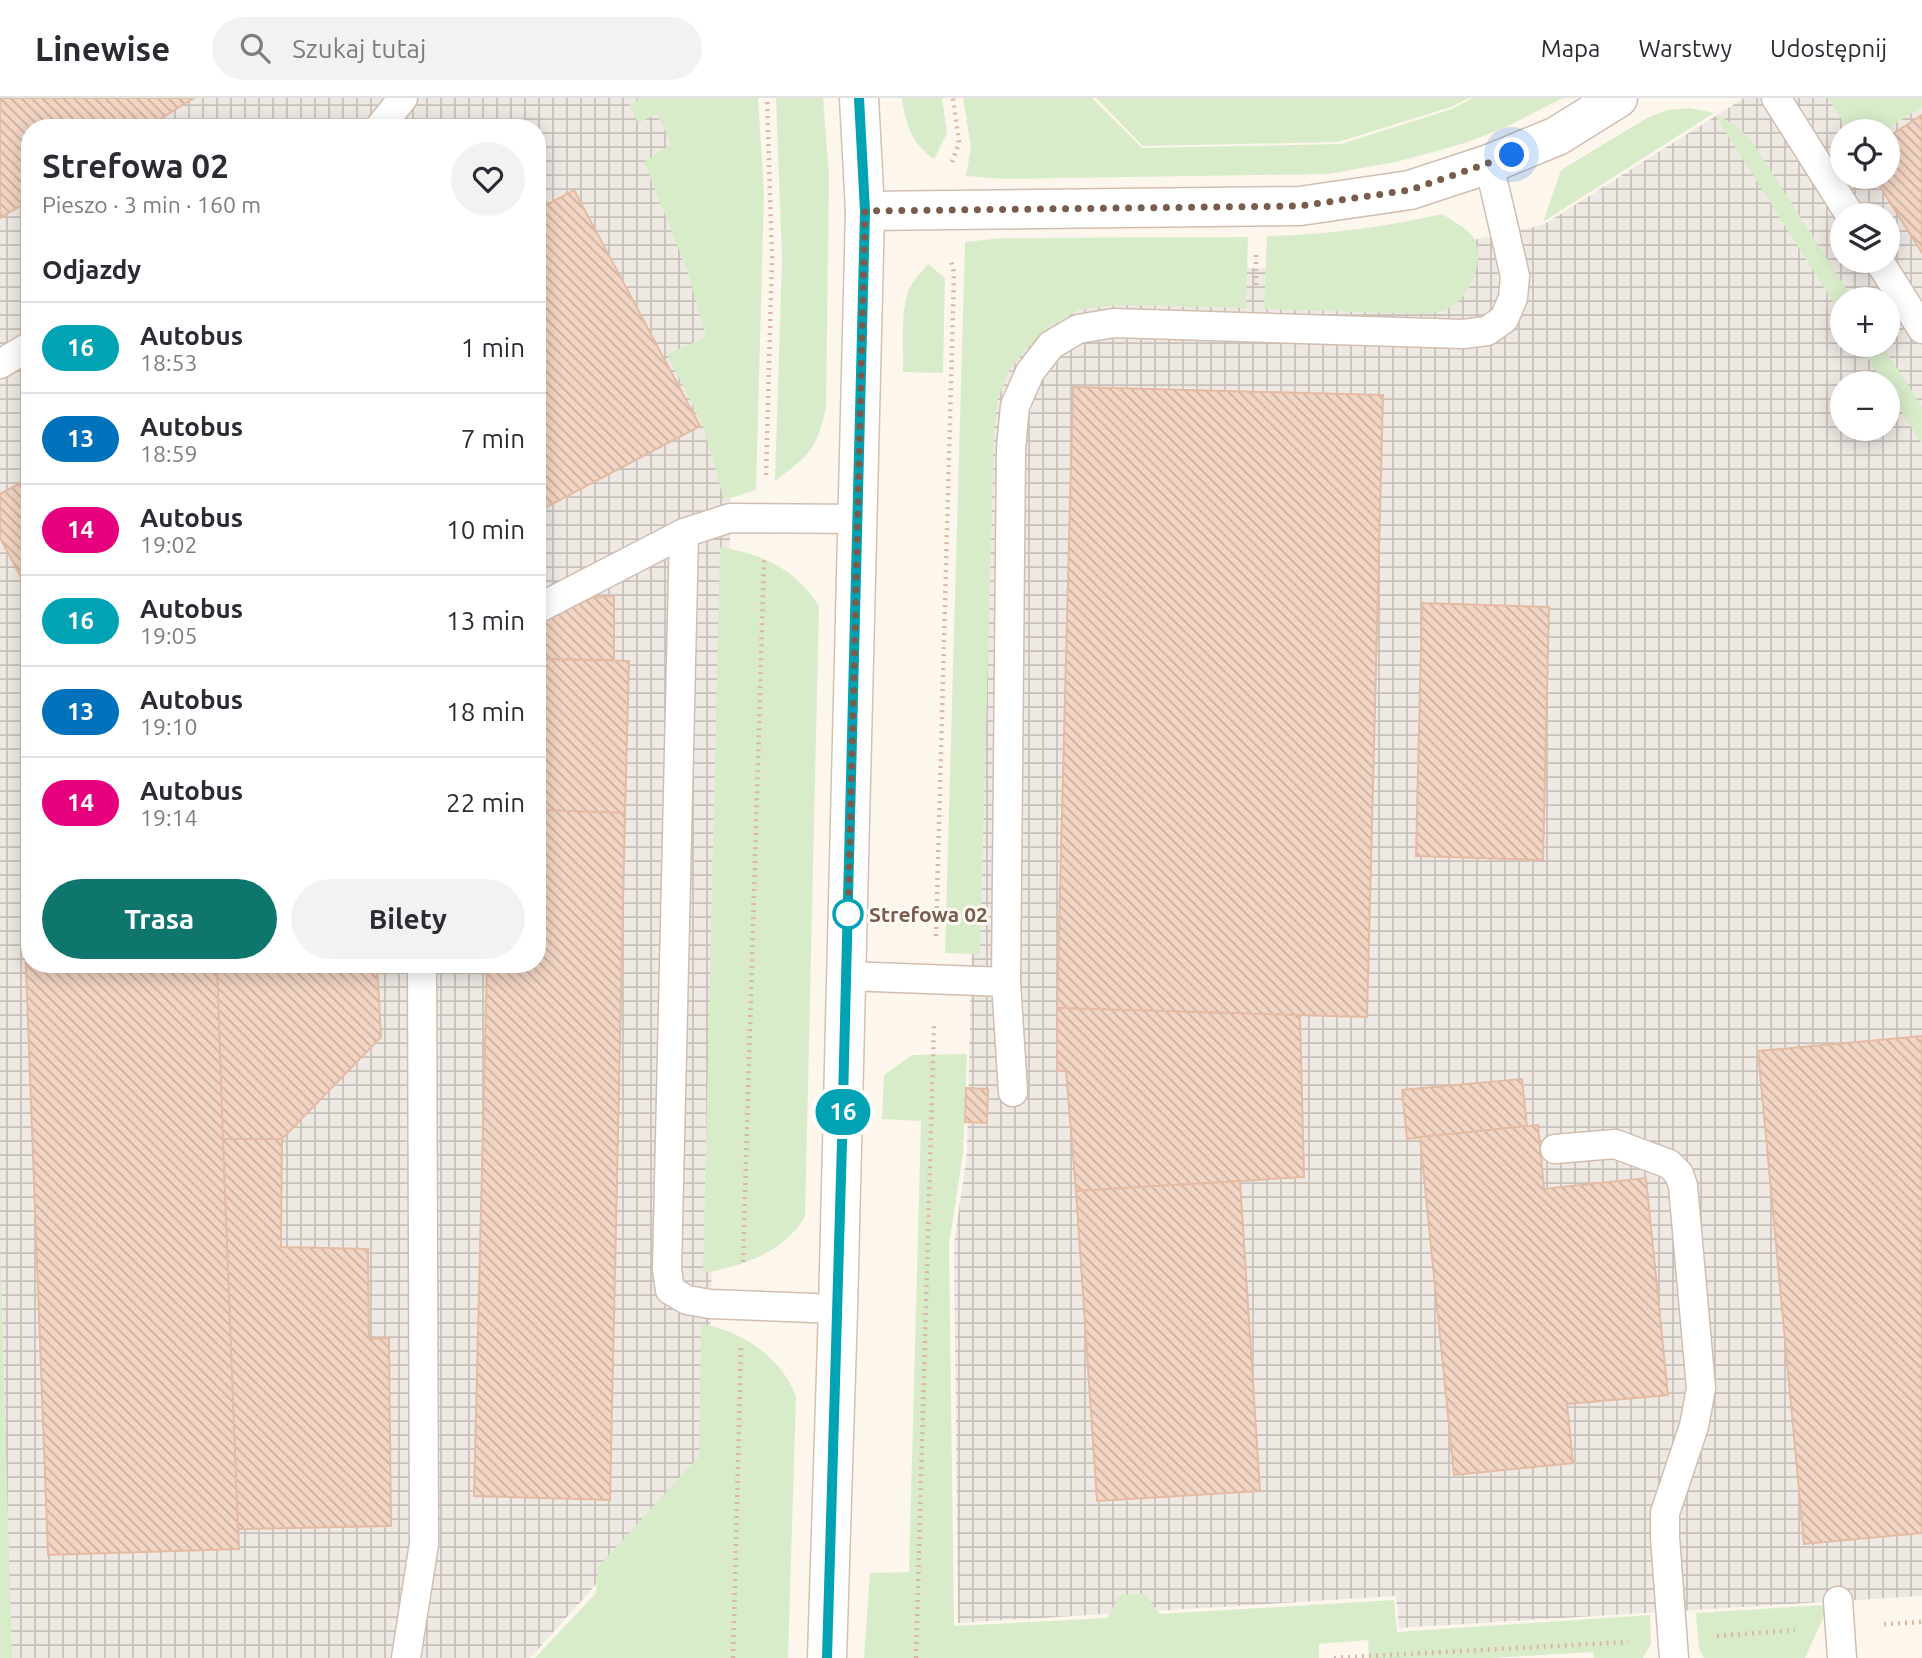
<!DOCTYPE html>
<html lang="pl">
<head>
<meta charset="utf-8">
<style>
  :root { --surface:#fff; --page:#f2f2f3; --text:#2b2b33; --muted:#7c7c81; --line:#e1e1e2; --accent:#0f766e }
  body { margin:0; font-family:Ubuntu,sans-serif; background:var(--page); color:var(--text); height:100vh; display:flex; flex-direction:column; font-size:26px; white-space:nowrap }
  * { box-sizing:border-box; margin:0 }
  p { font-size:23px; color:var(--muted) }
  .icon { flex:none; width:38px; height:38px; fill:none; stroke:currentColor; stroke-width:2; stroke-linecap:round; stroke-linejoin:round }
  .map { position:relative; flex:1; overflow:hidden }
  .details { position:absolute; left:21px; top:21px; width:525px; height:854px; display:flex; flex-direction:column; background:var(--surface); border-radius:28px; box-shadow:0 4px 18px #0003 }
  .details>* { flex:none }
  .badge { padding:0 14px; border-radius:23px; font-size:24px; line-height:46px }
  .fabs { position:absolute; left:1830px; top:21px; display:grid; gap:14px }
  .fabs a { display:grid; place-items:center; width:70px; height:70px; border-radius:50%; background:var(--surface); box-shadow:0 4px 18px #0003; font-size:35px }
  .you { position:absolute; width:35px; height:35px; margin:-18px; border:5px solid #fff; border-radius:50%; background:#1a73e8; box-shadow:0 0 0 10px #1a73e833 }
  .map>.badge { position:absolute; translate:-50% -50%; box-shadow:0 0 0 4px #fff }
  h2 { padding:0 21px; font-size:26px; line-height:63px }
  .round { display:grid; place-items:center; flex:none; width:74px; height:74px; border-radius:37px; background:var(--page) }
  .head { display:flex; align-items:center; justify-content:space-between; height:119px; padding:0 21px }
  h1 { font-size:33px; font-weight:700; line-height:52px }
  .action { display:flex; gap:14px; margin-top:auto; padding:14px 21px }
  .action a { flex:1; height:80px; border-radius:42px; background:var(--accent); color:#fff; font-size:28px; font-weight:700; line-height:80px; text-align:center }
  .action a+a { background:var(--page); color:var(--text) }
  ul { padding:0; list-style:none }
  li { display:flex; align-items:center; gap:21px; height:91px; padding:0 21px; border-top:2px solid var(--line) }
  li div { flex:1 }
  li b { display:block; font-size:26px }
  li em { font-style:normal }
  li .badge { min-width:77px; font-weight:700; text-align:center }
  header { display:flex; align-items:center; gap:42px; box-sizing:border-box; height:98px; padding:0 35px; background:var(--surface); border-bottom:2px solid var(--line) }
  header strong { font-size:33px }
  nav { display:flex; gap:38px; margin-inline-start:auto; font-size:24px }
  .search { width:490px; height:63px; background:var(--page); display:flex; align-items:center; gap:18px; box-sizing:border-box; padding:0 24px; border-radius:38px; color:var(--muted); font-size:26px }
  .map>svg:first-child { display:block }
</style>
</head>
<body>
<header>
<strong>Linewise</strong>
<div class="search"><svg class="icon" aria-label="search" viewBox="0 0 24 24"><circle cx="10" cy="10" r="6"/><path d="M15 15l6 6"/></svg>Szukaj tutaj</div>
<nav><a>Mapa</a><a>Warstwy</a><a>Udostępnij</a></nav>
</header>
<div class="map">
<svg width="1922" height="1560" viewBox="0 0 1922 1560">
  <defs>
    <pattern id="industrial-grid" width="8" height="8" patternUnits="userSpaceOnUse" patternTransform="scale(1.75)"><rect width="8" height="8" fill="#efe9e4"/><path d="M0 4h8M4 0v8" fill="none" stroke="#c7c0bb"/></pattern>
    <pattern id="building-back-hatch" width="6" height="6" patternUnits="userSpaceOnUse" patternTransform="scale(1.75)"><rect width="6" height="6" fill="#f3d5c3"/><path d="M-1 5l2 2M0 0l6 6M5-1l2 2" fill="none" stroke="#cab0a1"/></pattern>
  </defs>
  <rect width="100%" height="100%" fill="#fdf6ec"/>
  <!-- industrial -->
  <g fill="url(#industrial-grid)" fill-rule="evenodd">
    <path d="M0,0H741L707,1363L530,1560H0ZM30,30H537V866H30Z"/>
    <path d="M1744,0H1922V1498L1399,1530L1396,1498L958,1525L954,1147L967,1055L985,287L1079,172L1348,169L1543,127ZM1843,33H1888V79H1843ZM1843,117H1888V163H1843ZM1843,201H1888V247H1843ZM1843,285H1888V331H1843Z"/>
  </g>
  <!-- grass -->
  <g fill="#d8ecc9">
    <polygon points="642,0 758,0 764,95 756,392 724,402 703,328 667,256 706,239 687,172 644,64 671,46 657,16 638,25 629,7"/>
    <path d="M776,0H823L829,77L826,309C817,352 809,357 775,383L782,162Z"/>
    <path d="M902,0H942L947,35L934,61C912,46 905,26 902,0Z"/>
    <polygon points="963,0 1092,0 1142,50 1341,46 1452,11 1473,0 1563,0 1506,29 1462,46 1396,64 1328,76 1005,81 966,78 971,49"/>
    <polygon points="1096,0 1469,0 1451,9 1338,44 1143,48"/>
    <polygon points="1828,0 1922,0 1922,9 1883,33 1849,33"/>
    <polygon points="1689,10 1714,15 1543,124 1561,72 1647,20 1668,12"/>
    <polygon points="1719,18 1737,28 1751,42 1853,201 1843,201 1843,220 1716,19"/>
    <path d="M1443,116C1452,123 1467,130 1473,139C1486,158 1472,191 1457,205C1449,212 1439,214 1427,216L1264,211L1267,138C1328,137 1383,129 1443,116Z"/>
    <polygon points="1248,139 1246,210 1118,207 1079,212 1051,228 1028,249 1009,273 998,301 994,330 980,856 945,855 965,144 1003,140"/>
    <path d="M928,166L945,180L943,275L903,274C904,249 900,218 908,194C912,183 921,175 928,166Z"/>
    <polygon points="1859,247 1882,247 1922,309 1922,346 1888,293 1888,285 1884,285"/>
    <path d="M720,449C764,457 793,469 819,508L805,1118C785,1155 741,1168 703,1175Z"/>
    <polygon points="967,956 963,1055 949,1147 954,1528 1107,1520 1120,1497 1144,1495 1160,1516 1394,1502 1397,1534 1650,1517 1651,1546 1643,1560 1594,1560 1593,1554 1491,1560 1369,1560 1368,1542 1319,1546 1319,1560 864,1560 870,1475 909,1474 921,1023 882,1021 884,977 912,957"/>
    <polygon points="0,1142 12,1560 0,1560"/>
    <path d="M701,1226C741,1232 783,1260 796,1299L788,1560H535L596,1495L598,1469L699,1358Z"/>
    <polygon points="1823,1507 1824,1518 1805,1560 1704,1560 1699,1551 1696,1515"/>
  </g>
  <!-- building -->
  <g fill="url(#building-back-hatch)" stroke="#e6bba3" stroke-width="2">
    <polygon points="0,0 194,0 146,30 30,30 30,102 0,120"/>
    <polygon points="1922,17 1922,155 1874,79 1888,79 1888,39"/>
    <polygon points="574,92 700,328 537,414 537,112"/>
    <polygon points="1073,289 1383,297 1367,919 1057,910"/>
    <polygon points="30,380 30,496 0,440 0,396"/>
    <polygon points="614,498 614,562 537,561 537,525 593,499"/>
    <polygon points="1422,505 1549,509 1543,762 1416,758"/>
    <polygon points="537,561 629,563 625,715 537,712"/>
    <polygon points="537,712 625,715 610,1402 474,1398 487,866 537,866"/>
    <polygon points="22,765 30,765 30,866 217,866 239,1451 48,1457"/>
    <polygon points="217,866 377,866 381,939 282,1041 223,1041"/>
    <polygon points="1057,910 1300,917 1304,1079 1076,1093 1066,973 1057,973"/>
    <polygon points="1922,938 1922,1435 1804,1446 1758,953"/>
    <polygon points="1522,981 1527,1028 1407,1041 1402,992"/>
    <polygon points="966,990 988,991 987,1025 965,1024"/>
    <polygon points="1538,1027 1544,1091 1646,1080 1668,1297 1567,1306 1573,1365 1454,1377 1420,1039"/>
    <polygon points="223,1041 282,1041 281,1149 368,1151 369,1241 389,1240 391,1428 238,1431"/>
    <polygon points="1240,1083 1260,1393 1097,1403 1076,1093"/>
  </g>
  <g fill="none" stroke-linecap="round" stroke-linejoin="round">
    <!-- lane casing -->
    <g stroke="#d1beb0" stroke-width="31">
      <g id="lane">
        <polyline points="1776,0 1850,117"/>
        <polyline points="379,30 403,0"/>
        <polyline points="1879,163 1922,231"/>
        <polyline points="0,266 30,248"/>
        <polyline points="684,435 667,1171 670,1192 687,1202 710,1206 838,1211"/>
        <polyline points="537,511 684,435 730,420 858,421"/>
        <polyline points="847,878 1006,884 1011,350 1015,308 1030,274 1051,247 1078,231 1114,225 1463,236 1487,233 1504,221 1513,200 1515,178 1489,66"/>
        <polyline points="1006,884 1013,994"/>
        <polyline points="1555,1051 1615,1046 1669,1066 1679,1076 1683,1088 1701,1290 1694,1328 1665,1415 1665,1439 1674,1560"/>
        <polyline points="1838,1503 1842,1560"/>
        <polyline points="406,1560 424,1446 422,866"/>
      </g>
    </g>
    <!-- street casing -->
    <g stroke="#d1beb0" stroke-width="41">
      <polyline id="street" points="865,113 1300,108 1410,92 1489,66 1557,38 1618,0"/>
    </g>
    <!-- secondary casing -->
    <g stroke="#d6c0b0" stroke-width="41">
      <polyline id="secondary" points="827,1560 838,1211 865,113 859,0"/>
    </g>
    <!-- path -->
    <g stroke="#d9b8a5" stroke-width="4.5" stroke-dasharray="2 5" stroke-linecap="butt">
      <polyline points="952,64 959,45 953,0"/>
      <polyline points="1256,187 1256,157"/>
      <polyline points="766,377 772,160 767,0"/>
      <polyline points="936,838 954,175 951,162"/>
      <polyline points="743,1164 764,462"/>
      <polyline points="1884,1526 1922,1524"/>
      <polyline points="1717,1538 1795,1532"/>
      <polyline points="733,1560 741,1249"/>
      <polyline points="916,1560 934,924"/>
      <polyline points="1334,1560 1628,1544"/>
    </g>
    <!-- lane -->
    <use href="#lane" stroke="#fff" stroke-width="28"/>
    <!-- street -->
    <use href="#street" stroke="#fff" stroke-width="38"/>
    <!-- secondary -->
    <use href="#secondary" stroke="#fff" stroke-width="38"/>
  </g>
  <g fill="none" stroke-linecap="round" stroke-linejoin="round">
    <!-- line casing -->
    <g stroke="#fff" stroke-width="16">
      <polyline id="line" points="827,1560 842,1044 865,113 859,0"/>
    </g>
    <!-- line -->
    <use href="#line" stroke="#00a3b4" stroke-width="10"/>
    <!-- walk -->
    <polyline stroke="#7a5c4d" stroke-width="7" stroke-dasharray="0 12.6" points="848,816 848,824 865,113 1300,108 1410,92 1512,57"/>
  </g>
  <!-- markers -->
  <circle fill="#fff" stroke="#00a3b4" stroke-width="3.5" cx="848" cy="816" r="14"/>
  <g text-anchor="middle" dominant-baseline="central" stroke-width="6" stroke-linejoin="round" paint-order="stroke">
    <!-- stop labels -->
    <g font-size="21" font-weight="bold" fill="#7a5c4d" stroke="#fffaf3" text-anchor="start">
      <text x="869" y="816">Strefowa 02</text>
    </g>
  </g>
</svg>
<div class="fabs">
<a><svg class="icon" aria-label="locate" viewBox="0 0 24 24"><circle cx="12" cy="12" r="6"/><path d="M12 2v4M12 18v4M2 12h4M18 12h4"/></svg></a>
<a><svg class="icon" aria-label="layers" viewBox="0 0 24 24"><path d="M12 4l9 5-9 5-9-5zM3 14l9 5 9-5"/></svg></a>
<a>+</a>
<a>−</a>
</div>
<div class="you" style="left:1512px;top:57px"></div>
<b class="badge" style="left:843px;top:1014px;background:#00a3b4;color:#fff">16</b>
<section class="details">
<div class="head"><div><h1>Strefowa 02</h1><p>Pieszo · 3 min · 160 m</p></div><a class="round"><svg class="icon" aria-label="heart" viewBox="0 0 24 24"><path d="M12 20l-8-8c-3-5 5-10 8-4 3-6 11-1 8 4z"/></svg></a></div>
<h2>Odjazdy</h2>
<ul>
<li><span class="badge" style="background:#00a3b4;color:#fff">16</span><div><b>Autobus</b><p>18:53</p></div><em>1 min</em></li>
<li><span class="badge" style="background:#0072bc;color:#fff">13</span><div><b>Autobus</b><p>18:59</p></div><em>7 min</em></li>
<li><span class="badge" style="background:#e6007e;color:#fff">14</span><div><b>Autobus</b><p>19:02</p></div><em>10 min</em></li>
<li><span class="badge" style="background:#00a3b4;color:#fff">16</span><div><b>Autobus</b><p>19:05</p></div><em>13 min</em></li>
<li><span class="badge" style="background:#0072bc;color:#fff">13</span><div><b>Autobus</b><p>19:10</p></div><em>18 min</em></li>
<li><span class="badge" style="background:#e6007e;color:#fff">14</span><div><b>Autobus</b><p>19:14</p></div><em>22 min</em></li>
</ul>
<div class="action"><a>Trasa</a><a>Bilety</a></div>
</section>
</div>
</body>
</html>
